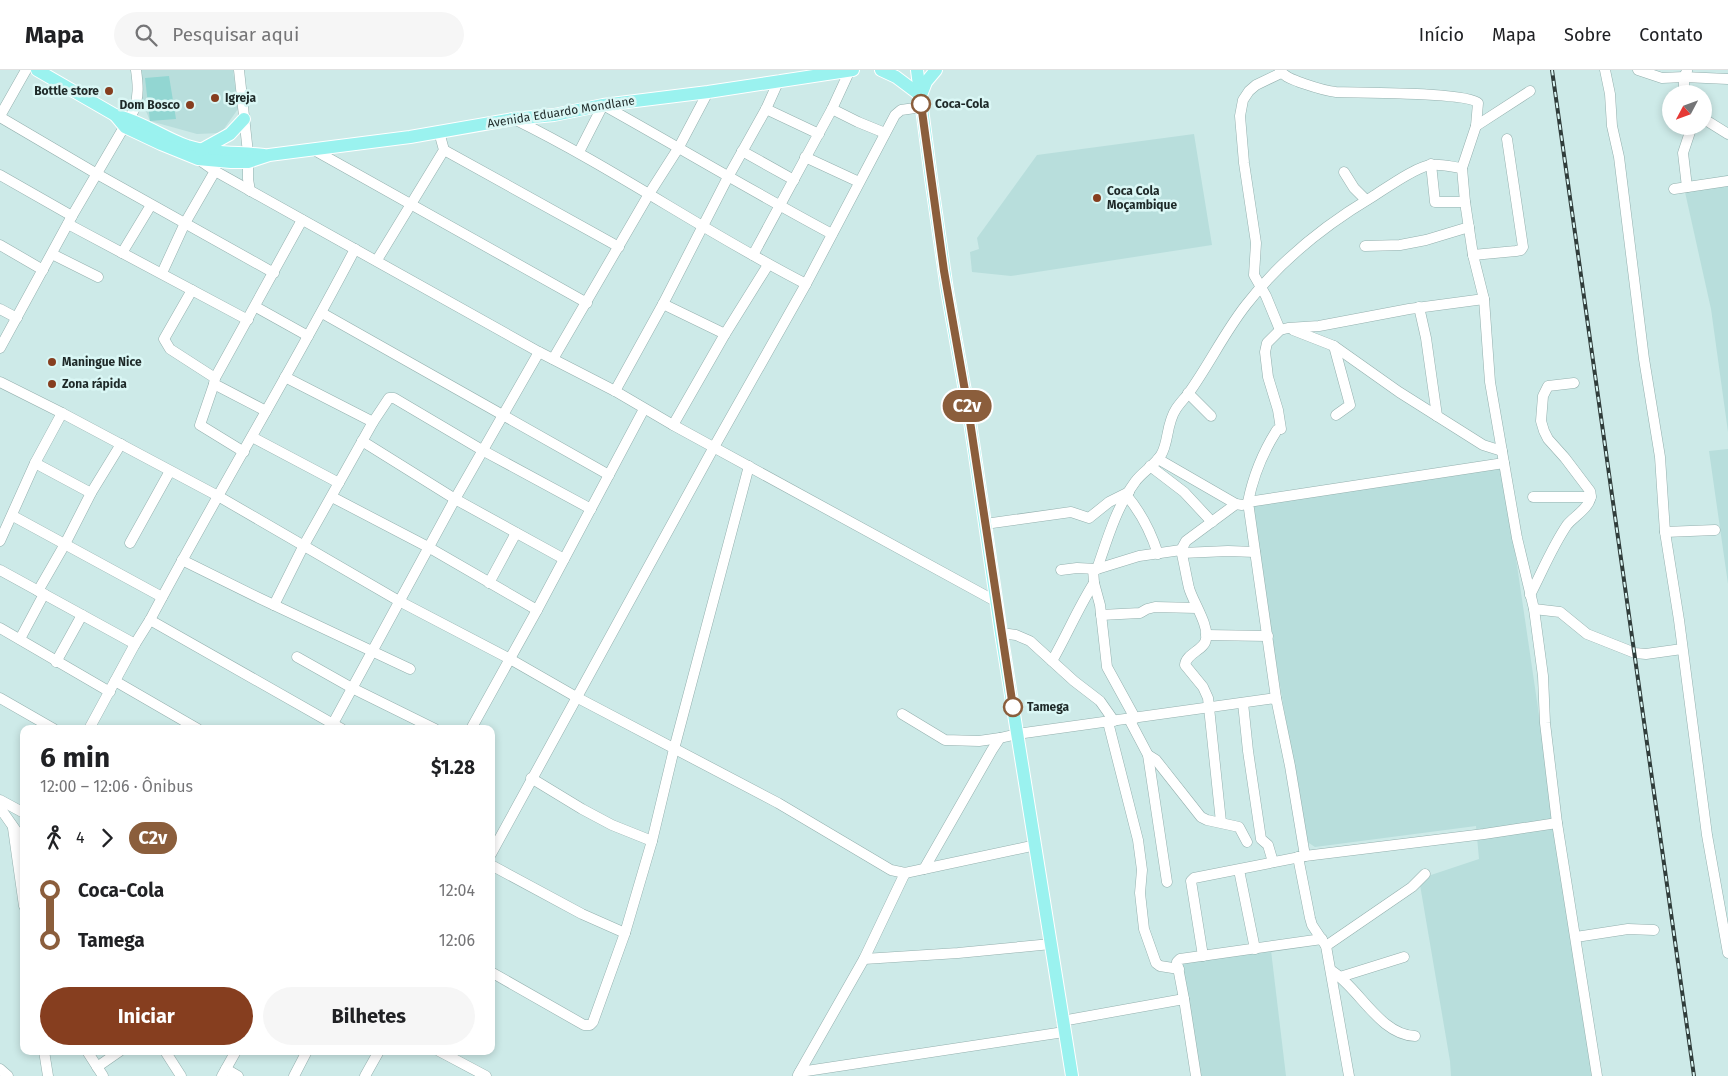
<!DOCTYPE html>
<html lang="pt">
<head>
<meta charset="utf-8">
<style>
  :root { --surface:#fff; --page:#f6f6f6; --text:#202124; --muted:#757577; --line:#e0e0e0; --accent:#863e1f }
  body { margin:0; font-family:"Fira Sans",sans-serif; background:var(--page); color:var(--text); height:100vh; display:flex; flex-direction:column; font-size:19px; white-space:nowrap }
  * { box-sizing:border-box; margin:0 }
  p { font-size:16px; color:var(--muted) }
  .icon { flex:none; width:28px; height:28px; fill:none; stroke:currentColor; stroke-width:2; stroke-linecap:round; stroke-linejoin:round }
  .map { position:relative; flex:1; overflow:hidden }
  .panel { position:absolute; left:20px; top:655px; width:475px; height:330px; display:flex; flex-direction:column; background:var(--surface); border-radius:10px; box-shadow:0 2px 8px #0003 }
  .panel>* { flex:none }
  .badge { padding:0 10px; border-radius:16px; font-size:18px; line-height:32px }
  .needle { width:32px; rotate:229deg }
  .buttons { position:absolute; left:1662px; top:15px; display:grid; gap:10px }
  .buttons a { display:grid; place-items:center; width:50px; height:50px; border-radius:50%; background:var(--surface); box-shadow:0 2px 8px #0003; font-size:25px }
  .map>.badge { position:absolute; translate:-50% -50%; box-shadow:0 0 0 2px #fff }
  .legs { display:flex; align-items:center; gap:8px; height:55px; padding:0 20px; font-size:16px }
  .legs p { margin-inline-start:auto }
  .overview { display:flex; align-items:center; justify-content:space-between; height:85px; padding:0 20px }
  h1 { font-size:28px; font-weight:700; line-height:38px }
  .button { display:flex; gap:10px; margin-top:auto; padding:10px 20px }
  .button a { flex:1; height:58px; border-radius:30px; background:var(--accent); color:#fff; font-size:20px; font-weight:700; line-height:58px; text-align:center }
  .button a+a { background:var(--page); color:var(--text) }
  ul { padding:0 20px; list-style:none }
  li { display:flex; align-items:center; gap:18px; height:50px; font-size:19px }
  li i { display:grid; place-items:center; width:8px; height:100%; margin:0 6px; background:currentColor }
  li i::after { content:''; width:12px; height:12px; margin:-6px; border:4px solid; border-radius:50%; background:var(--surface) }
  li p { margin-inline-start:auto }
  li:first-child i { background:linear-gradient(#0000 50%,currentColor 0) }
  li:last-child i { background:linear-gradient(currentColor 50%,#0000 0) }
  header { display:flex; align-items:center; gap:30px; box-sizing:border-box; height:70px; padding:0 25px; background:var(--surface); border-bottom:1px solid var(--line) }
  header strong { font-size:24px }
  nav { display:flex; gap:28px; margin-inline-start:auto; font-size:18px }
  .search { width:350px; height:45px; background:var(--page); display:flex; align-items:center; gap:12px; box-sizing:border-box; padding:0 18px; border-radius:28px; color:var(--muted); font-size:19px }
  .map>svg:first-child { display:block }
</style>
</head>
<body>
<header>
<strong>Mapa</strong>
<div class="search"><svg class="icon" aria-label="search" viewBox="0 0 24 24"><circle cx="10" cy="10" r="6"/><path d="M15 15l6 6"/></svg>Pesquisar aqui</div>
<nav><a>Início</a><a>Mapa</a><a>Sobre</a><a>Contato</a></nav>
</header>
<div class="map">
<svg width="1728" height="1006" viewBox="0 0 1728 1006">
  <rect width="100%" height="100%" fill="#cdeae8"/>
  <!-- built -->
  <g fill="#b8dedc">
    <polygon points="139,0 233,0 238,39 221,63 197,64 150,51 142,31"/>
    <polygon points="1194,64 1212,175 1011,206 972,202 970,182 979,179 977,168 1037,85"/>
    <polygon points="1728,105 1728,362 1711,239 1683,113"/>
    <polygon points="1728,379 1728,514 1709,381"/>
    <polygon points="1502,393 1592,1006 1451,1006 1450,991 1419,809 1479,789 1476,756 1315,777 1306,771 1249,430"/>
    <polygon points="1270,872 1286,1006 1199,1006 1179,888"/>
  </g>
  <!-- green -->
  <polygon fill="#92d6d2" points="169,6 176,49 150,51 145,8"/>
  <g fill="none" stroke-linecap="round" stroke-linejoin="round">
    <!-- minor casing -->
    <g stroke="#94b0ae" stroke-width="11">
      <g id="minor">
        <polyline points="239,0 248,83 248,109 250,121"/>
        <path d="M1280,0C1284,7 1292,9 1299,12C1311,16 1324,21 1336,22C1358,23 1468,22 1478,33L1476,56L1462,98L1465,132L1473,185L1484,229L1490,312L1517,468L1534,539L1543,606L1545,653L1557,753L1597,1006"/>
        <polyline points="1605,0 1610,24 1612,56 1619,87 1644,289 1660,387 1665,462 1679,550 1707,765 1728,883"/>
        <polyline points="1638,0 1662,8 1684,7 1728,9"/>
        <polyline points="1684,24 1684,7 1687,1"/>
        <polyline points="766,39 819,64"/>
        <polyline points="832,39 858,52 885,63"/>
        <polyline points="0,46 26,0"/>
        <polyline points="0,47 97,104 274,203"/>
        <path d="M514,49C614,98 706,163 806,214"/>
        <polyline points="1704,49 1728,64"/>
        <polyline points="1476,56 1530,21"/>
        <polyline points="314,80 587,233"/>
        <polyline points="444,80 619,177"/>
        <polyline points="742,81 794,110"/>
        <path d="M579,82L603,35C680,78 755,123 832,164"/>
        <polyline points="805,87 859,112"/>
        <polyline points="198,89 215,101 539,282 615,321 673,355 997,532"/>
        <polyline points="1431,94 1435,132 1465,132"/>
        <polyline points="1344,102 1354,118 1366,130"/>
        <polyline points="0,105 72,146"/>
        <polyline points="1687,117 1683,83 1692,56"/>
        <polyline points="1674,119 1728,111"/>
        <polyline points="68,154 248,250"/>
        <polyline points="0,175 43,200"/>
        <polyline points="1365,176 1400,175 1426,170 1469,157"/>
        <polyline points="122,183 151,135"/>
        <polyline points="52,184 98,207"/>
        <polyline points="753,185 832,39 850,0"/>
        <polyline points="1473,185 1516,181 1521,180 1523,177 1507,69"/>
        <polyline points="377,190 444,80 439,62"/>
        <polyline points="162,203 185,153 215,101"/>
        <polyline points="192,220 164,269 170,279 215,308 214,314 266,341"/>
        <polyline points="663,234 725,264"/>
        <polyline points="256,237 308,266"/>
        <polyline points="1419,237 1426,268 1437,346"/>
        <polyline points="0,239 17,248"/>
        <polyline points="322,243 609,405"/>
        <polyline points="1280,260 1266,226 1254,205 1256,173 1244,93 1240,46 1243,30 1249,21 1256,15 1281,3"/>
        <polyline points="1293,260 1334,276 1399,322 1483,375 1502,381"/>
        <polyline points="1334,276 1350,335 1336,345"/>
        <path d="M0,278L72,146L134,40C139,26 138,14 136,0"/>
        <polyline points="553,289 649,124 679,77 708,22"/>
        <polyline points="285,307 373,352"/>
        <polyline points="215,308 302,150"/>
        <polyline points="0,312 62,343 218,426 399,531 510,589 578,628 778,733 891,800 905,803 1036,775"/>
        <polyline points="214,314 200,355 244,382"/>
        <polyline points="615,321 663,234 728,107 766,39 779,10"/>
        <polyline points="1188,323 1211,346"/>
        <polyline points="673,355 725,264 768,195"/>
        <polyline points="1281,359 1278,340 1268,307 1265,282 1267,273 1280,260 1288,258 1319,256 1409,239 1484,229"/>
        <polyline points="252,367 339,413"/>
        <polyline points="362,371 455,429 564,489"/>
        <polyline points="1158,389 1236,434 1242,435"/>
        <polyline points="35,393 91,423"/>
        <polyline points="1150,396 1184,422 1212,452"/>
        <path d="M1127,426C1142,444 1151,462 1158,484"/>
        <polyline points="332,427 428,477 537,540"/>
        <polyline points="1533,427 1591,427"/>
        <path d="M1248,432C1253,407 1263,382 1277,360"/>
        <polyline points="13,446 162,527"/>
        <polyline points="985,454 1071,442 1089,448 1109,432 1129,422"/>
        <polyline points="1665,462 1715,460"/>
        <polyline points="0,471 35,393 62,343"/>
        <polyline points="130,473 170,401"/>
        <polyline points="1182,483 1228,481 1255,482"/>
        <polyline points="182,490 259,528 410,599"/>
        <polyline points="1093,499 1094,513 1100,535 1107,597 1135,648"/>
        <path d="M1097,499C1107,470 1116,438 1135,412C1142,402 1154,396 1161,385C1169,372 1166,354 1176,339C1180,333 1184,329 1188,324C1209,295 1224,263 1246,235C1280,191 1325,155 1372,127C1385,119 1418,95 1432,95C1442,94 1452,97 1462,98"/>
        <polyline points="0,500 135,574"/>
        <polyline points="1061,500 1077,498 1097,499 1139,486 1181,480"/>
        <polyline points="489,513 516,463"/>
        <polyline points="38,521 65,474 91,423 121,374"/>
        <path d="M1530,525C1542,502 1552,477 1567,455C1574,446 1595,435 1590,421L1565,388L1548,369L1544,361L1541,351L1543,326L1548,316L1574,313"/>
        <polyline points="274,535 304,475 373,352 389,328 394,328 482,380 591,439"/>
        <polyline points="1534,539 1560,542 1587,564 1635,583 1646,584 1682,579"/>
        <polyline points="1101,545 1140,543 1147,539 1155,537 1197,538"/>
        <polyline points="150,550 342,659"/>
        <polyline points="0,558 110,622"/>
        <polyline points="1001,563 1016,565 1030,571 1074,611 1100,631 1114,651"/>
        <polyline points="1206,565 1268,566"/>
        <polyline points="20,569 44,524"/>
        <polyline points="297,587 352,618 435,659"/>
        <path d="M1052,591C1067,565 1078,538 1094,513"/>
        <polyline points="56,592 82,545"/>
        <polyline points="115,611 198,659"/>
        <polyline points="0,628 54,659"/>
        <polyline points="1243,633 1248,681 1261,769 1268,775 1273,792"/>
        <polyline points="902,644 945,670 979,671 1000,668"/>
        <polyline points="1129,649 1148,685 1167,812"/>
        <polyline points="1108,652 1138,770 1142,800 1140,823 1144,859 1156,893 1160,896 1179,899"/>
        <path d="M89,659L135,574L150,550C216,425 290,304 355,179"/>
        <polyline points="330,659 455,429 539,282"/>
        <polyline points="471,659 537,540 644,339"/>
        <polyline points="1148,685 1156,690 1201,747 1207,750 1239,757 1247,772"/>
        <polyline points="531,708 582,739 612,755 652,771"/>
        <polyline points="0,730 24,743"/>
        <polyline points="0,738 24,772"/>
        <path d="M1221,752L1208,628L1203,617L1185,595C1186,583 1205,580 1206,569C1209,555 1193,532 1189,518C1186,505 1184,492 1181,480L1186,471L1236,434"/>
        <polyline points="13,758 24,836"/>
        <polyline points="491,784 714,377 806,214 895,45 901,40 922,37"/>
        <polyline points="1305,786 1290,696 1276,628 1248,432 1504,393"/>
        <polyline points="1298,787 1310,848 1312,855 1326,876 1349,1006"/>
        <polyline points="491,795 582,844 625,863"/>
        <polyline points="924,799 992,680 1000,668 1017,664 1276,628"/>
        <polyline points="1239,800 1255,879"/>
        <polyline points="1576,867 1628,859 1654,860"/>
        <polyline points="1326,876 1412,817 1425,804"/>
        <polyline points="1203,886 1191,811 1194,808 1305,786 1484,764 1557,753"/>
        <polyline points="864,889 958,883 1051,874"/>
        <path d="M1332,901C1359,918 1380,965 1415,966"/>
        <polyline points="491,902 584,955 590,955 593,952 625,863 652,771 674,679 749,396"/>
        <polyline points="1340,907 1404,887"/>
        <polyline points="1184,929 1177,892 1180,889 1322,869"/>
        <polyline points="1062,951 1184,929 1196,1006"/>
        <polyline points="44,981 48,1006"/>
        <polyline points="87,981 103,1006"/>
        <polyline points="165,981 181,1006"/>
        <polyline points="439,981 486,1006"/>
        <polyline points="97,997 120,981"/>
        <polyline points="0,999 8,1006"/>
        <polyline points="226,999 238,1006"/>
        <polyline points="800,1002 1064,962"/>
        <polyline points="798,1005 864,889 905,803"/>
        <polyline points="222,1006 236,981"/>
        <polyline points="294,1006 307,981"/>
        <polyline points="365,1006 379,981"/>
      </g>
    </g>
    <!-- major casing -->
    <g stroke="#fff" stroke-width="14">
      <g id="major">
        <path d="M37,0L115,45C141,51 162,67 187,76C212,84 239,82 264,85"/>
        <polyline points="881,0 896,7 920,25"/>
        <polyline points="917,0 931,108 947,220 968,338 1001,563 1072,1006"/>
        <polyline points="921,25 926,12 936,0"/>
        <polyline points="115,45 125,57 161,74 198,89 231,92 248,92 269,85 410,67 513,49 554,45 603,35 708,22 853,0"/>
        <polyline points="201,80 230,64 244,49"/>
      </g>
    </g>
    <!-- minor -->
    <use href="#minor" stroke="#fff" stroke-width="10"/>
    <!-- major -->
    <use href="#major" stroke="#9af2ef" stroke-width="12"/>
    <!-- rail casing -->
    <g stroke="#303d3b" stroke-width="4">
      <polyline id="rail" points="1552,0 1694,1006"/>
    </g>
    <!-- rail -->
    <use href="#rail" stroke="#daf7f5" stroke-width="2" stroke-dasharray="5.5" stroke-linecap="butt"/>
  </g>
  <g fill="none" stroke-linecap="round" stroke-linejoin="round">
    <!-- line-1 casing -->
    <g stroke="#fff" stroke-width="11">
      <polyline id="line-1" points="921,34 944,201 968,338 1013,637"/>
    </g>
    <!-- line-1 -->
    <use href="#line-1" stroke="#8b5e3c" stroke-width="8"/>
  </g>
  <!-- markers -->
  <g fill="#863e1f" stroke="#daf7f5" stroke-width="2">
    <circle cx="109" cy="21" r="5"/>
    <circle cx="215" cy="28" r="5"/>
    <circle cx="190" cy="35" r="5"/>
    <circle cx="1097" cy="128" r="5"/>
    <circle cx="52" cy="292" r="5"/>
    <circle cx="52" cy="314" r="5"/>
  </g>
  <g fill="#fff" stroke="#8b5e3c" stroke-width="2.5">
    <circle cx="921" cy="34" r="9"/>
    <circle cx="1013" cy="637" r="9"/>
  </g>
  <g text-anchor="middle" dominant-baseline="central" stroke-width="5" stroke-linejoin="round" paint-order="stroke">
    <!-- poi labels -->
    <g font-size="12" font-weight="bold" fill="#1e2928" stroke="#daf7f5" text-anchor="start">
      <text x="99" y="21" text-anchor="end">Bottle store</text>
      <text x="225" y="28">Igreja</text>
      <text x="180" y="35" text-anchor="end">Dom Bosco</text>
      <text x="1107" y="121">Coca Cola<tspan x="1107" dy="14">Moçambique</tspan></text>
      <text x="62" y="292">Maningue Nice</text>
      <text x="62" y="314">Zona rápida</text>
    </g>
    <!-- stop labels -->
    <g font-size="12" font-weight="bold" fill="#1e2928" stroke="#daf7f5" text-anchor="start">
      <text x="935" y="34">Coca-Cola</text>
      <text x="1027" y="637">Tamega</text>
    </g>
    <!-- street labels -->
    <g font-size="12" fill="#1e2928" stroke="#daf7f5">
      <text transform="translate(561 42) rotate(-9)">Avenida Eduardo Mondlane</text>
    </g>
  </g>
</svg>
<div class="buttons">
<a><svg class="needle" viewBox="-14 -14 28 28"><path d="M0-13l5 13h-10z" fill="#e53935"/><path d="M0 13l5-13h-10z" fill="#757577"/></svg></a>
</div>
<b class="badge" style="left:967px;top:336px;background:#8b5e3c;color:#fff">C2v</b>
<section class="panel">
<div class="overview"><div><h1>6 min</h1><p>12:00 – 12:06 · Ônibus</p></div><b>$1.28</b></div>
<div class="legs"><svg class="icon" aria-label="walk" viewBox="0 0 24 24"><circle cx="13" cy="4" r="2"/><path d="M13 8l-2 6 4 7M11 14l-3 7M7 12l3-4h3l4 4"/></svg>4<svg class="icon" aria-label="forward" viewBox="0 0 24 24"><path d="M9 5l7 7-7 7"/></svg><b class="badge" style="background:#8b5e3c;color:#fff">C2v</b></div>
<ul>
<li><i style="color:#8b5e3c"></i><b>Coca-Cola</b><p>12:04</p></li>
<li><i style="color:#8b5e3c"></i><b>Tamega</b><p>12:06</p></li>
</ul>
<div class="button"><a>Iniciar</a><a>Bilhetes</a></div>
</section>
</div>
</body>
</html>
